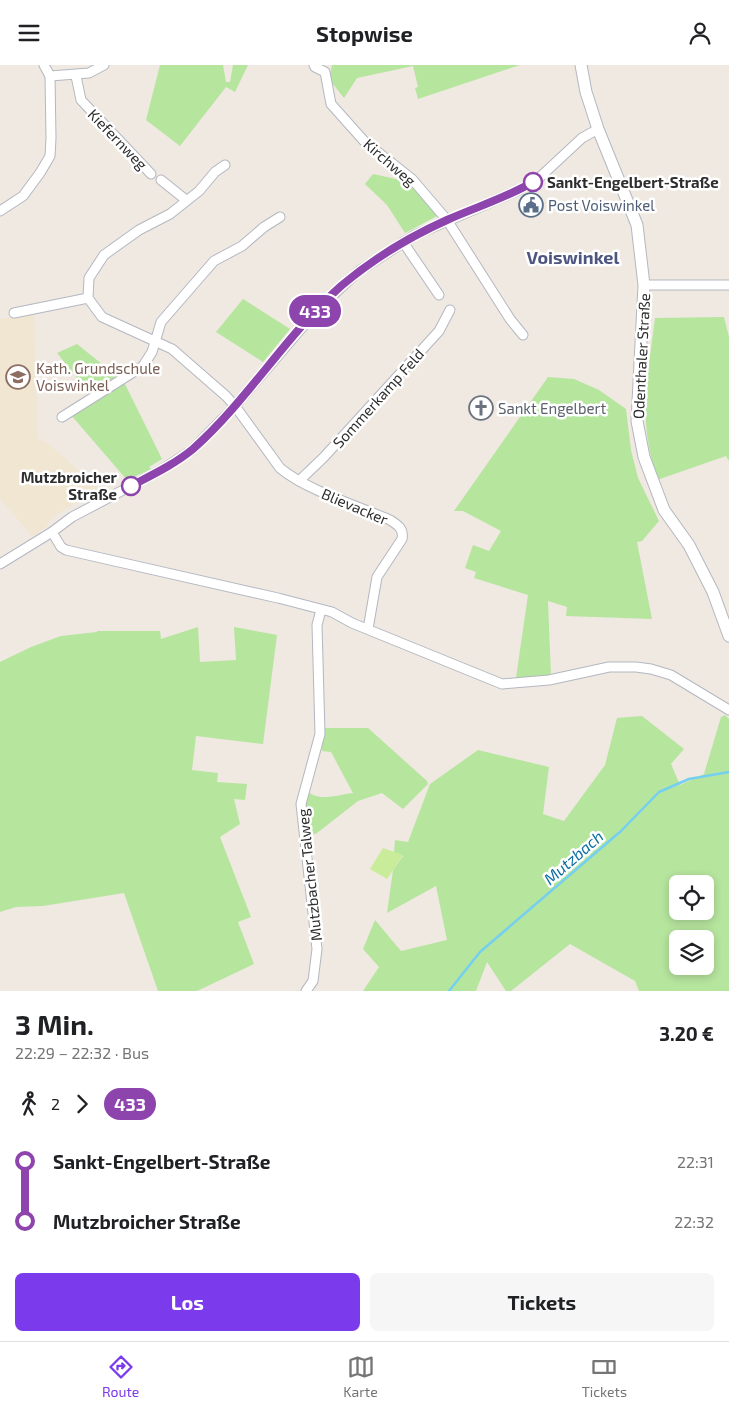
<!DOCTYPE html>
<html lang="de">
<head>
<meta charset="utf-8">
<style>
  :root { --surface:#fff; --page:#f6f6f6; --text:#202124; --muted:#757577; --line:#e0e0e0; --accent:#7c3aed }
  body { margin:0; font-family:"Exo 2",sans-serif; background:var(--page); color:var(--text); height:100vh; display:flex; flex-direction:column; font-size:19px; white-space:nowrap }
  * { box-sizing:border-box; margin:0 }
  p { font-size:16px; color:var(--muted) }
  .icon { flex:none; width:28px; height:28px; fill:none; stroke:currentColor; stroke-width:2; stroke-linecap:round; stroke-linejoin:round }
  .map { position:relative; height:926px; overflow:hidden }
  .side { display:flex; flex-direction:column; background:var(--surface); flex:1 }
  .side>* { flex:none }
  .badge { padding:0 10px; border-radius:16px; font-size:18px; line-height:32px }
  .buttons { position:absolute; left:669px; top:810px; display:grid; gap:10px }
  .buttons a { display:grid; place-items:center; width:45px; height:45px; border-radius:8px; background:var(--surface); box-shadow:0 2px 8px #0003; font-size:25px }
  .map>.badge { position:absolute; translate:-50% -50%; box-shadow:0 0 0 2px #fff }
  .legs { display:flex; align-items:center; gap:8px; height:55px; padding:0 15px; font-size:16px }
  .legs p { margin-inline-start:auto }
  .headline { display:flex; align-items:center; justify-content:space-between; height:85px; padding:0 15px }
  h1 { font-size:28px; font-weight:700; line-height:38px }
  .cta { display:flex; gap:10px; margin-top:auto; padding:10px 15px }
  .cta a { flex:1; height:58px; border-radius:8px; background:var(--accent); color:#fff; font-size:20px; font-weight:700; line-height:58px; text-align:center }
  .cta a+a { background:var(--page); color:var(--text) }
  ul { padding:0 15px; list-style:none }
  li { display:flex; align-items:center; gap:18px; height:60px; font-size:19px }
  li i { display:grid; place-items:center; width:8px; height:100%; margin:0 6px; background:currentColor }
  li i::after { content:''; width:12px; height:12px; margin:-6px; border:4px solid; border-radius:50%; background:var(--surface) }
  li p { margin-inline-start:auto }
  li:first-child i { background:linear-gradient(#0000 50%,currentColor 0) }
  li:last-child i { background:linear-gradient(currentColor 50%,#0000 0) }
  header { display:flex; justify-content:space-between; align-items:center; height:65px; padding:0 15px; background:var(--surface); font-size:22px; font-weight:700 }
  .tab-bar { display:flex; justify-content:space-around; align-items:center; height:70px; border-top:1px solid var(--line); background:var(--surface); font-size:14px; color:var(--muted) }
  .tab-bar a { display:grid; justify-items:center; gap:2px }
  .tab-bar .on { color:var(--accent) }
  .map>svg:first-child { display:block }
</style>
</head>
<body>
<header><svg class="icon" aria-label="menu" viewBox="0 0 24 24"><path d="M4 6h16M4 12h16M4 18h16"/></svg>Stopwise<svg class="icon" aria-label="person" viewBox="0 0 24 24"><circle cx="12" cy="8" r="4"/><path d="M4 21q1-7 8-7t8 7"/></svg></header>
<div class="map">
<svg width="729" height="926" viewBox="0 0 729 926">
  <rect width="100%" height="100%" fill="#efe9e1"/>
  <!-- education -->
  <polygon fill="#f0e6d1" points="34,249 38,373 50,380 103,428 95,432 82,434 51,453 46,462 32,471 0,433 0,254"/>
  <!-- green -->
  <g fill="#b6e59e" fill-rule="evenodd">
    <polygon points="160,0 223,0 226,17 230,17 233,0 248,0 235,27 226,22 180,81 146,55"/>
    <polygon points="332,0 520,0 418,34 415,23 418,22 413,1 357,13 344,33 329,14"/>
    <polygon points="373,109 414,118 437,151 405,168 387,140 365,119"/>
    <polygon points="243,234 290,264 263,297 216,267"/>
    <path d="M724,252L729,272V396L726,391L657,415C652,396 647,377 646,358C644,323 651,287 655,253Z"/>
    <polygon points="77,279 118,312 93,326 86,324 57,288"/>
    <polygon points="548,312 574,314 599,325 626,344 631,385 638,413 659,456 642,476 637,477 652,554 566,551 567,542 548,536 551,611 516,613 528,530 474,513 476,507 465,503 473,480 489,486 501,466 463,446 454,446"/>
    <polygon points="124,317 162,394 149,402 151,404 127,415 71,350"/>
    <polygon points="198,562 200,597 236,595 234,562 277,570 263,679 196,671 192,705 218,708 217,717 247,719 245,735 234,734 240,759 220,772 251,852 238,857 254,899 197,926 158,926 124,828 43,841 16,842 0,847 0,597 31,582 61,571 97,567 97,566 160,566 161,574"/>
    <path d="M725,650L729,654V926H639L635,916L570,879L511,926H506L487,897L476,926H363L379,902L363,884L375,855L401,886L447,875L436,821L387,848L393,805L403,791L394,788L395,775L408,777L430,719L478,685L549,702L543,749L564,756L605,700L617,653L642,651L684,684L671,699L680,720L704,709L721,652ZM678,819H705V846H678ZM678,874H705V901H678Z"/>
    <path d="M323,663H368L427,716L428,719L403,744L382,728L358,736L317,768L310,771L305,741L307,726C319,737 338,730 353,728L331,687L322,686Z"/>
  </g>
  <!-- pitch -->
  <polygon fill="#c9ec9a" points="383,783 403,790 387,814 370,804"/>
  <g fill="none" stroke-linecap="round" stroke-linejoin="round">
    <!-- stream -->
    <polyline stroke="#75cff0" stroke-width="2.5" points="449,926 480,887 621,766 659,727 689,714 729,707"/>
    <!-- street casing -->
    <g stroke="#b4b7c1" stroke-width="11">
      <g id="street">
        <polyline points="314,0 315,2 325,7 331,39 364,76 412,114 447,155 510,254 523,270"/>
        <polyline points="50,11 89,8 104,0"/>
        <polyline points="76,11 81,35 151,109"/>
        <path d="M225,100L215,107L199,126L170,149L139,165L104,190L89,213L88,233L102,252L172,284L226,331L235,341L280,403C306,425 358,441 390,455C398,460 404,464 402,474L377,512L368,564"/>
        <polyline points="161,115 186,135"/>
        <polyline points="0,146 23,131 40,108 50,91 51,73 50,11 44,0"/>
        <polyline points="403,177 439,230"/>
        <polyline points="644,220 729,220"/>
        <polyline points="14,248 88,233"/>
        <polyline points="62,352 143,301 152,287 161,257 214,196 242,181 264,162 280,152"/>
        <polyline points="299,416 324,392 439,266 450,245"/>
        <polyline points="52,467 61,482 66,485 278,533 332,547 352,558 502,619 549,615 609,602 636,602 651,604 671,610 729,645"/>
        <polyline points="0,499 52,467 72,452 161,405 192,385 235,341 317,245 359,206 415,170 517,126 539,113 582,73 598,64"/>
        <polyline points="306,926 313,916 317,884 301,739 320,669 317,560 321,545"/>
      </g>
    </g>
    <!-- secondary casing -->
    <g stroke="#b4b7c1" stroke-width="13">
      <polyline id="secondary" points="581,0 586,27 598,64 637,160 644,220 637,356 644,392 664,445 689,480 713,527 729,571"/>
    </g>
    <!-- street -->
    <use href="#street" stroke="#fff" stroke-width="9"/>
    <!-- secondary -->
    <use href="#secondary" stroke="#fff" stroke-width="11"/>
  </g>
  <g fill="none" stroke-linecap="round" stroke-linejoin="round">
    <!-- line-1 casing -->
    <g stroke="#fff" stroke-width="11">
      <path id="line-1" d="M131,421C152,410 175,399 193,384C248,335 286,270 341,221C373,194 409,172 447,155C476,142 506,133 533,117"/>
    </g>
    <!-- line-1 -->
    <use href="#line-1" stroke="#8e44ad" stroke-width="8"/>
  </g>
  <!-- icons -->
  <defs>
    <g id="civic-ring" transform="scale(1.25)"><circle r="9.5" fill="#fff" stroke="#5c6f8a" stroke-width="1.5"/><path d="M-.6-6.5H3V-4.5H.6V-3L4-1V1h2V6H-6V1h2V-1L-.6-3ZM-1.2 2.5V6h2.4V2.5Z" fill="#5c6f8a"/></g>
    <g id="school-ring" transform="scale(1.25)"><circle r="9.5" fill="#fff" stroke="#8d6e63" stroke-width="1.5"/><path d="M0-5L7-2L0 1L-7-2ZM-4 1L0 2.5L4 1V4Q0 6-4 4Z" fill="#8d6e63"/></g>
    <g id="church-ring" transform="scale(1.25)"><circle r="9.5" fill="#fff" stroke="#6b7280" stroke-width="1.5"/><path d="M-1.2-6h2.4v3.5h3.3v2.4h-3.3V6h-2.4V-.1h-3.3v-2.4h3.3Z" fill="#6b7280"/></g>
  </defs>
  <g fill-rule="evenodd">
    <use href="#civic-ring" x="531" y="140"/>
    <use href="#school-ring" x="18" y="312"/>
    <use href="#church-ring" x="481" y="343"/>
  </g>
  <!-- markers -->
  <g fill="#fff" stroke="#8e44ad" stroke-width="2.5">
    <circle cx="533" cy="117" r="9"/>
    <circle cx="131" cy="421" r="9"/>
  </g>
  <g text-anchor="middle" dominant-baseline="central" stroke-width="5" stroke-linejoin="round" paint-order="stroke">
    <!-- street labels -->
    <g font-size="15" fill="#2e2e2e" stroke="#fff">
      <text transform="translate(118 74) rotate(46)">Kiefernweg</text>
      <text transform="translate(390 97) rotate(41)">Kirchweg</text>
      <text transform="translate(641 291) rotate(-87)">Odenthaler Straße</text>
      <text transform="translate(378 333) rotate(-48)">Sommerkamp Feld</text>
      <text transform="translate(355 441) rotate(23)">Blievacker</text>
      <text transform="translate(309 810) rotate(-96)">Mutzbacher Talweg</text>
    </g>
    <!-- stop labels -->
    <g font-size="15" font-weight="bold" fill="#2e2e2e" stroke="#fff" text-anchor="start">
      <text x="547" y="117">Sankt-Engelbert-Straße</text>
      <text x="117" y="412" text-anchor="end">Mutzbroicher<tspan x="117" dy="17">Straße</tspan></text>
    </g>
    <!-- service labels -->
    <g font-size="15" fill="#4e5e75" stroke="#fff" text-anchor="start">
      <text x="548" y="140">Post Voiswinkel</text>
    </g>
    <!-- education labels -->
    <g font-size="15" fill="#785e54" stroke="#fff" text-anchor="start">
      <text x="36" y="303">Kath. Grundschule<tspan x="36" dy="17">Voiswinkel</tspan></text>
    </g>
    <!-- worship labels -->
    <g font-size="15" fill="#5b616d" stroke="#fff" text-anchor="start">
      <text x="498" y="343">Sankt Engelbert</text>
    </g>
    <!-- water labels -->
    <g font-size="16" font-style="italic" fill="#0d6fa3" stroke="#fff">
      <text transform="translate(573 792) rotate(-41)">Mutzbach</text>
    </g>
    <!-- quarter labels -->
    <g font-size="18" font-weight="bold" fill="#4d5680" stroke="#fff">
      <text x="573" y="192">Voiswinkel</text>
    </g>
  </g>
</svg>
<div class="buttons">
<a><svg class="icon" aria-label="locate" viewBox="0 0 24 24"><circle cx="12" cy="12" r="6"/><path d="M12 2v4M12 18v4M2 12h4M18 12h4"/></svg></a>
<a><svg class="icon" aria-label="layers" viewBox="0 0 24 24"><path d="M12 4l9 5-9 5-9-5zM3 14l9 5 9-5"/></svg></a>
</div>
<b class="badge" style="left:315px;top:246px;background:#8e44ad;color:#fff">433</b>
</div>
<section class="side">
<div class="headline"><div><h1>3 Min.</h1><p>22:29 – 22:32 · Bus</p></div><b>3.20 €</b></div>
<div class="legs"><svg class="icon" aria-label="walk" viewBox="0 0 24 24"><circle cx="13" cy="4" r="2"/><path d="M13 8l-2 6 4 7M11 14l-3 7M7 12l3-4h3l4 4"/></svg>2<svg class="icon" aria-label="forward" viewBox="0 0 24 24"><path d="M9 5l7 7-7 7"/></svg><b class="badge" style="background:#8e44ad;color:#fff">433</b></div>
<ul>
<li><i style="color:#8e44ad"></i><b>Sankt-Engelbert-Straße</b><p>22:31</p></li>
<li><i style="color:#8e44ad"></i><b>Mutzbroicher Straße</b><p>22:32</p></li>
</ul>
<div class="cta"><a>Los</a><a>Tickets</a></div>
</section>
<nav class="tab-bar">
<a class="on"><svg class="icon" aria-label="directions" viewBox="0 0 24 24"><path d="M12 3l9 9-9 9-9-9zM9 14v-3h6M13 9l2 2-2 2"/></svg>Route</a>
<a><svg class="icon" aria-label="map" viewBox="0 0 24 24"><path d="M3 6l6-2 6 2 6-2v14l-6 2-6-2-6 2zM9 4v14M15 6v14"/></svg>Karte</a>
<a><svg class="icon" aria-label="tickets" viewBox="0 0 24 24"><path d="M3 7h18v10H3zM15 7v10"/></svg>Tickets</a>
</nav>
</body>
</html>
